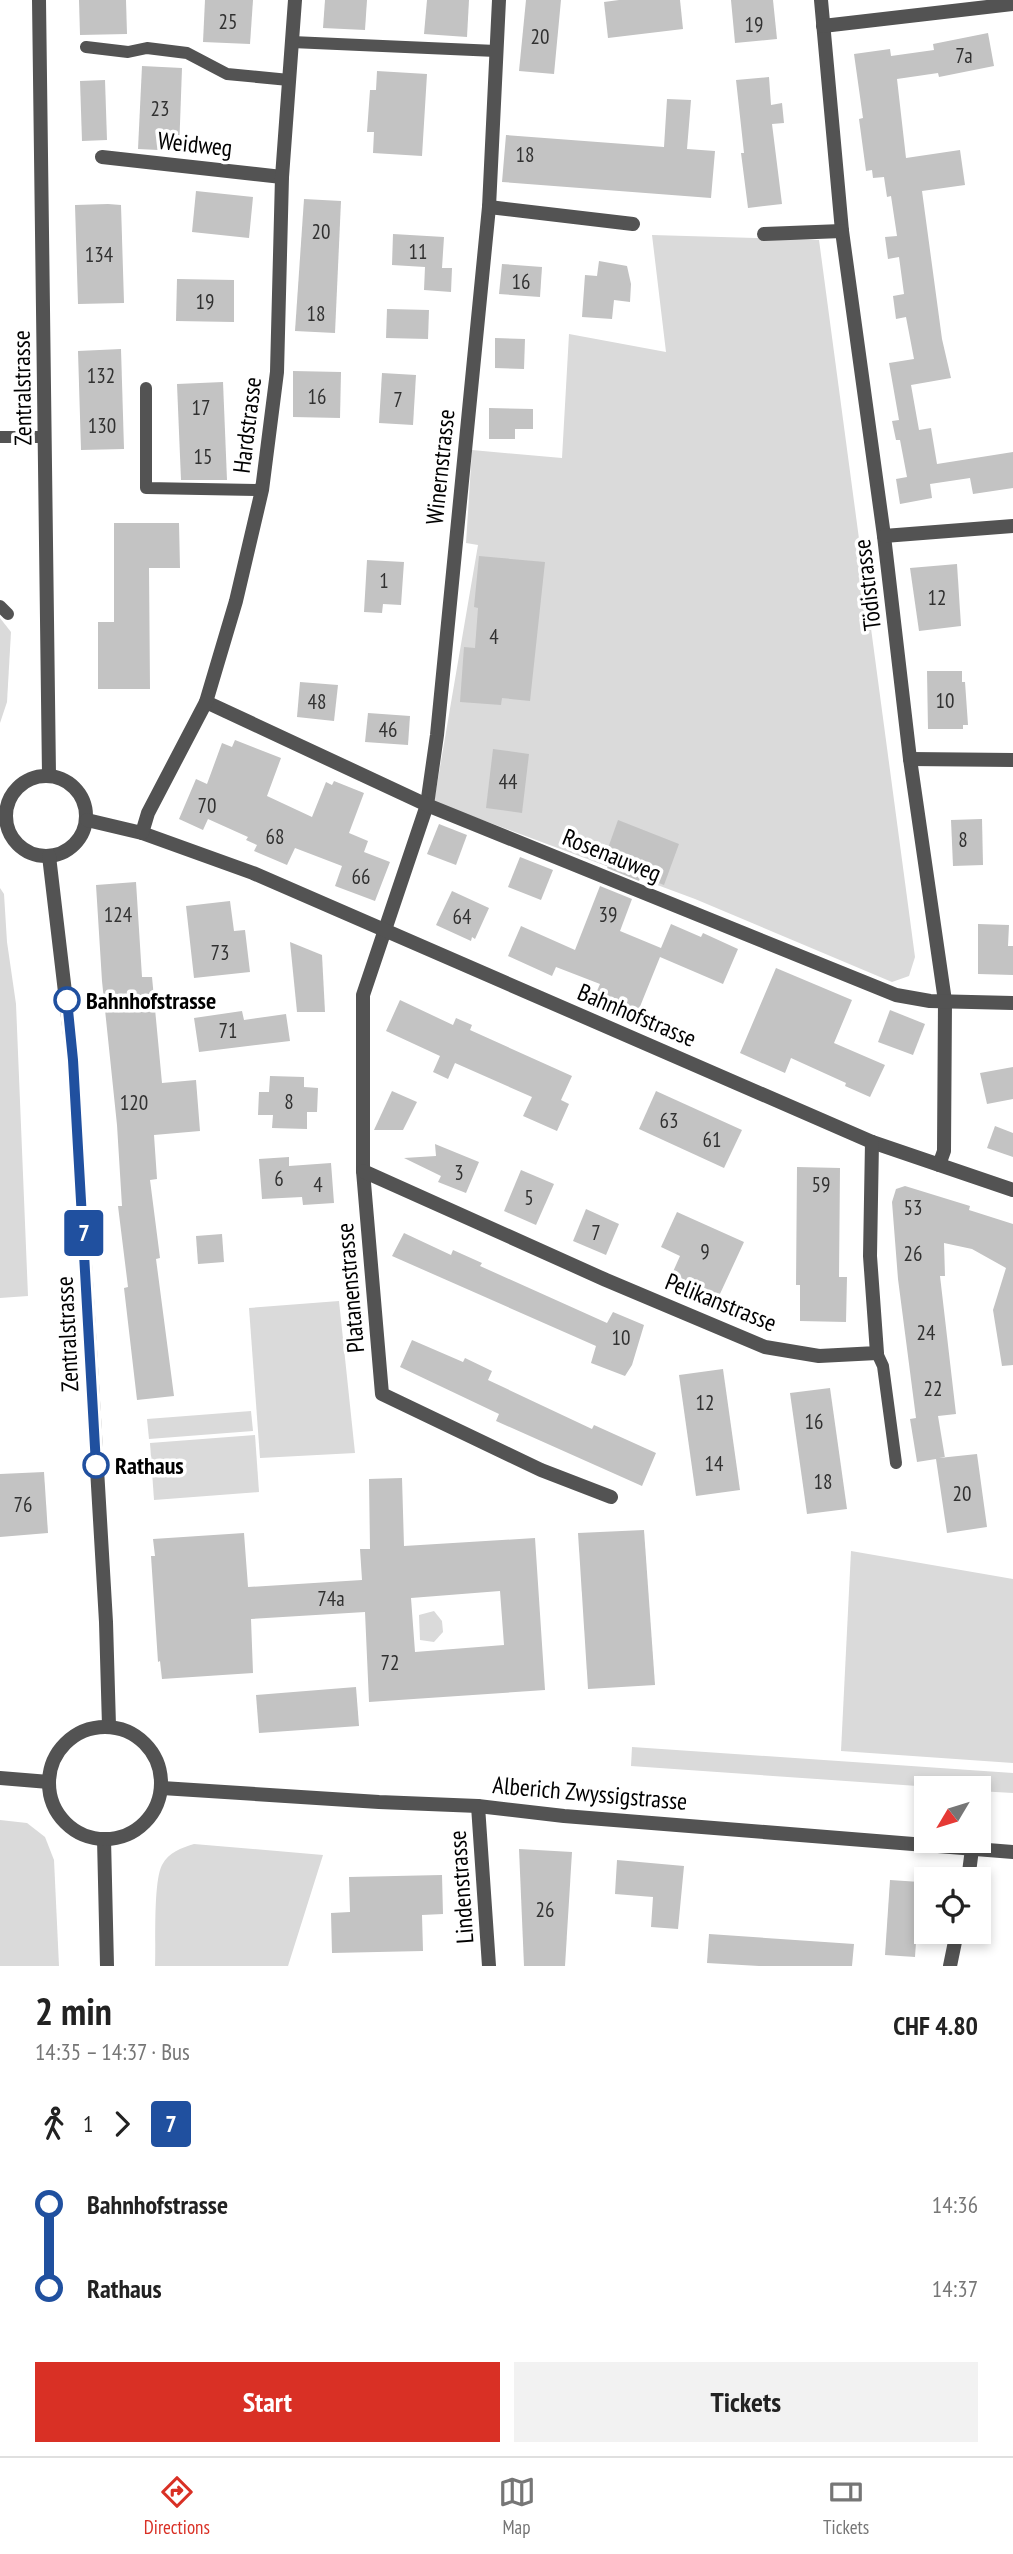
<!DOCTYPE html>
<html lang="en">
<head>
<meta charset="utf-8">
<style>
  :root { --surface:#fff; --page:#f2f2f2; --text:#222; --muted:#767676; --line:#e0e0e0; --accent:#d93025 }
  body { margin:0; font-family:"PT Sans Narrow",sans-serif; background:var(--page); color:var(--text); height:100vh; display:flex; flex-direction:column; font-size:26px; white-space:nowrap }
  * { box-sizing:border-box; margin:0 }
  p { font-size:23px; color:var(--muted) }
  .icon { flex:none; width:38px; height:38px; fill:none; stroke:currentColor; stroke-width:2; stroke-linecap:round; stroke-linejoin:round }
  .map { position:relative; height:1966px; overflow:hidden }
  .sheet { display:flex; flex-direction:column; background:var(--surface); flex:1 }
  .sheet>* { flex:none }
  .badge { padding:0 14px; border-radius:5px; font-size:24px; line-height:46px }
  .needle { width:46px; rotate:232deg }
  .buttons { position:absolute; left:914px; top:1776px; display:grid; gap:14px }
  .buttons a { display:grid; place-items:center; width:77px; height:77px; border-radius:0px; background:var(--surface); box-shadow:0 4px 10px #0003; font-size:35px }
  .map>.badge { position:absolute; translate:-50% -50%; box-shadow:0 0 0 4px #fff }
  .legs { display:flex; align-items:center; gap:10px; height:77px; padding:0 35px; font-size:23px }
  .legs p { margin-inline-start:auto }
  .summary { display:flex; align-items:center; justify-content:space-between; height:119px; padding:0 35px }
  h1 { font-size:38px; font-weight:800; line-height:52px }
  .primary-button { display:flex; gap:14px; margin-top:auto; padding:14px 35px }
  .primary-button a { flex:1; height:80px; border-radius:0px; background:var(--accent); color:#fff; font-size:28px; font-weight:800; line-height:80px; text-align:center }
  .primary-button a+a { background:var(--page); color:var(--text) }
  ul { padding:0 35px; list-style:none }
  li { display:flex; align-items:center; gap:24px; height:84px; font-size:26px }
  li i { display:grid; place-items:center; width:10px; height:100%; margin:0 9px; background:currentColor }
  li i::after { content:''; width:18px; height:18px; margin:-9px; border:5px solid; border-radius:50%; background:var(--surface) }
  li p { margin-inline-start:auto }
  li:first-child i { background:linear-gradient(#0000 50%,currentColor 0) }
  li:last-child i { background:linear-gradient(currentColor 50%,#0000 0) }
  .dock { display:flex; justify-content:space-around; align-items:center; height:98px; border-top:2px solid var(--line); background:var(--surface); font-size:19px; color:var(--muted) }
  .dock a { display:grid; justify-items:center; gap:4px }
  .dock .active { color:var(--accent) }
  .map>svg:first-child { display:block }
</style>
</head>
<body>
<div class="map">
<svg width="1013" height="1966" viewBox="0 0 1013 1966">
  <rect width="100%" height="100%" fill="#fff"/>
  <!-- green -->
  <g fill="#dadada">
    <polygon points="652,235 819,240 915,957 909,976 892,982 695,899 434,802 478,545 466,543 472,450 562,458 569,334 666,352"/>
    <polygon points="0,618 11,632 7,702 0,723"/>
    <polygon points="0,888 4,894 7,942 16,1004 28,1296 0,1298"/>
    <polygon points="339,1301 355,1453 260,1458 249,1308"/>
    <polygon points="251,1411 253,1431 149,1439 147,1419"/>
    <polygon points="255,1435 259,1492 154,1500 150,1443"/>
    <polygon points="851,1551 1013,1579 1013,1763 841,1751"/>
    <polygon points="434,1611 442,1621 443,1632 434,1642 420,1640 419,1615"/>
    <polygon points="632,1747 1013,1773 1013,1793 978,1791 978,1788 946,1788 631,1766"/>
    <polygon points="0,1820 27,1823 45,1837 54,1860 59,1966 0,1966"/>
    <path d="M194,1844L323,1855L288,1966H155C156,1943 153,1883 162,1865C169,1852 181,1848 194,1844Z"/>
  </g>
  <!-- building -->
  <g fill="#c3c3c3" fill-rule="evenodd">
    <polygon points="79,0 126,0 127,34 80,35"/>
    <polygon points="205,0 253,0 250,44 203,42"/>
    <polygon points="325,0 367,0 365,30 323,28"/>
    <polygon points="427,0 469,0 467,37 424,34"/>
    <polygon points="526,0 561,0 554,74 519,71"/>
    <polygon points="619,0 680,0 683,29 608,38 604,2"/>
    <polygon points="731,0 773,0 777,39 735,43"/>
    <polygon points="988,33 994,66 939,77 938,73 897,79 906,158 960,150 965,185 922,191 942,339 951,378 911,385 919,430 931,428 937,464 1013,452 1013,488 973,494 970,478 930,484 932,498 900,504 896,479 907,477 900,440 896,440 892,421 899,420 889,363 914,359 906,317 896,319 893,296 904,294 899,257 888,259 885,237 897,236 891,196 887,197 884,177 873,178 872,170 866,171 859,119 863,118 854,54 890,49 891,56 934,50 933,44"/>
    <polygon points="142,66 182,68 179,151 138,149"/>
    <polygon points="377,71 427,74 422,156 373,153 374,132 367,132 370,90 376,90"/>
    <polygon points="769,77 771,105 782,103 784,123 772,124 782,204 748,208 741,153 744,153 736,80"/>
    <polygon points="105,80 107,140 82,141 80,81"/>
    <polygon points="667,99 691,100 687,149 715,151 711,198 502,182 506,135 664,147"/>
    <polygon points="196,191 253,197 249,238 192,232"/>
    <polygon points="304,199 341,201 335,333 295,331"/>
    <polygon points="108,204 121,205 124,303 78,304 75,205"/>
    <polygon points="393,234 444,237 442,268 452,268 451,292 424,290 425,267 392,265"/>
    <polygon points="599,261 627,266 631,284 630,302 614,300 612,319 582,317 585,275 597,276"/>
    <polygon points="502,264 542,267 540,297 499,294"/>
    <polygon points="177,279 234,280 234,322 176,321"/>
    <polygon points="387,309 429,310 428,339 386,338"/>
    <polygon points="495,338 525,339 524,369 495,368"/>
    <polygon points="121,349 124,449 81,450 78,351"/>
    <polygon points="293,371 341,372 340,418 293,417"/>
    <polygon points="382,373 416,375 413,425 379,423"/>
    <polygon points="223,382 227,480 181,480 177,384"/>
    <polygon points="489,408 533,409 533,429 515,429 515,439 489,439"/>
    <polygon points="114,523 179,523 180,568 149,568 150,689 98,689 98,622 114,622"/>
    <polygon points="479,556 545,562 530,701 502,698 501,705 460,702 464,647 475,648 478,608 474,607"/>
    <polygon points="367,560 404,562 401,605 383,604 382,613 364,612"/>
    <polygon points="957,564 961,626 919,631 910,568"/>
    <polygon points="927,671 962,671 962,682 965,682 968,725 963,725 963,729 928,729"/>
    <polygon points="300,682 338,685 334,721 297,717"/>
    <polygon points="368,713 410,716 408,745 365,742"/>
    <polygon points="235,740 281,758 267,796 312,817 326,782 332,785 334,781 364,793 349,833 368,841 364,852 390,862 375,901 335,886 342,866 295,848 287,865 254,851 257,845 246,840 248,837 208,819 203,830 179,819 196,779 207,784 222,743 232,747"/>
    <polygon points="493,749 529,754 522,813 486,808"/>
    <polygon points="982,819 983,865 953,866 951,820"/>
    <polygon points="618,820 679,844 664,885 641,876 639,881 607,868 609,864 603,862"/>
    <polygon points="439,824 467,835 456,865 427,854"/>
    <polygon points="520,857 553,870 541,900 508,887"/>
    <polygon points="136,882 142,977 152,977 162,1083 196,1080 200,1131 154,1135 157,1179 150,1180 160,1258 156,1259 174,1396 137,1400 124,1288 128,1287 118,1206 122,1206 117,1125 102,981 96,885"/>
    <polygon points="600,886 632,899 620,931 661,948 671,924 701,937 703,933 738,949 723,984 660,957 637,1014 601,999 604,994 597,991 600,984 556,967 552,976 508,956 521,926 575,950"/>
    <polygon points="452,891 489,908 475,939 472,937 471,941 436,925"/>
    <polygon points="230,901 234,931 245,930 250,972 194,978 186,906"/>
    <polygon points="978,924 1009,925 1008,946 1013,946 1013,975 978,974"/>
    <polygon points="290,942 322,955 325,1012 297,1012"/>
    <polygon points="776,968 852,1000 834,1043 885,1065 870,1097 845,1086 846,1083 791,1058 785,1073 740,1053"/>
    <polygon points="400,1000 453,1025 456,1018 472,1025 470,1030 572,1076 561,1100 569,1104 557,1131 523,1116 532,1097 455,1063 448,1079 433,1072 440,1056 386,1031"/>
    <polygon points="890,1010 925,1024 913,1055 878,1042"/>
    <polygon points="242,1011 244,1020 286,1014 290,1041 199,1052 194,1018"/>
    <polygon points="1013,1067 1013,1099 987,1104 980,1073"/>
    <polygon points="270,1076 304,1077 304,1087 318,1088 317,1112 307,1112 307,1129 272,1128 273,1115 258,1115 259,1092 269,1092"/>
    <polygon points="392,1091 417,1102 403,1130 374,1130"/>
    <polygon points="656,1091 742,1130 724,1168 639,1129"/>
    <polygon points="995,1126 1013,1133 1013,1157 987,1148"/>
    <polygon points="435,1144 479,1162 466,1193 438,1182 441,1176 404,1158 436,1156"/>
    <polygon points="289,1157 289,1166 331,1163 334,1203 303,1205 302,1197 262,1199 259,1159"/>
    <polygon points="797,1167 840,1168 839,1277 847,1277 846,1322 800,1321 800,1285 796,1285"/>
    <polygon points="521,1170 554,1184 536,1225 504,1211"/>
    <polygon points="905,1186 970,1206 969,1210 1013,1224 1013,1365 1002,1366 993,1310 1006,1268 972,1249 944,1243 945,1276 940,1276 956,1414 938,1416 945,1458 939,1458 977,1454 987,1527 947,1533 936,1459 917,1462 910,1419 916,1418 898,1279 892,1202 896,1189"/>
    <polygon points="586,1209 619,1224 606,1255 573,1241"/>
    <polygon points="677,1212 744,1242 719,1296 672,1274 680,1256 661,1247"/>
    <polygon points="404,1233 451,1255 453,1250 482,1263 480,1266 607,1323 613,1312 644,1325 632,1365 625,1376 591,1363 596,1346 392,1256"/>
    <polygon points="222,1234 224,1262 198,1264 196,1236"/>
    <polygon points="412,1340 463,1362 465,1358 492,1371 488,1380 592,1429 594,1425 656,1453 642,1486 496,1421 499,1414 400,1367"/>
    <polygon points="723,1369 740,1490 696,1496 679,1375"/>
    <polygon points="830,1388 847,1509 807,1514 790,1393"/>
    <polygon points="44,1472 48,1533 0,1537 0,1474"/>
    <path d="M402,1478L404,1546L535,1538L545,1690L369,1702L365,1612L251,1619L253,1673L162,1679L160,1661L158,1662L151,1556H155L153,1539L244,1533L248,1587L362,1580L360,1549H370L369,1479ZM500,1591L504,1645L415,1652L411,1598Z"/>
    <polygon points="644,1530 655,1685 588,1689 578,1533"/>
    <polygon points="356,1687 359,1726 259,1733 256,1695"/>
    <polygon points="519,1849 572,1852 565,1966 524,1966"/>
    <polygon points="617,1860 684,1866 678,1929 651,1927 653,1897 615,1894"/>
    <polygon points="442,1875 443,1914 422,1915 423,1951 332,1953 331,1913 350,1912 349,1877"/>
    <polygon points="890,1880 920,1882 915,1957 885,1955"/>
    <polygon points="709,1934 854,1944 852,1966 759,1966 707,1963"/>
  </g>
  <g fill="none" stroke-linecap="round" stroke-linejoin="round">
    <!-- service -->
    <g stroke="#535353" stroke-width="12">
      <polyline points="292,42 496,51"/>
      <polyline points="86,47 128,52 147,48 187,53 227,74 289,80"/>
      <polyline points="146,388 146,488 262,490"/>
      <polyline points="0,437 45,437"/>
      <polyline points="0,606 8,614"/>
      <polyline points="877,1353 883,1366 896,1463"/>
    </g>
    <!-- minor -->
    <g stroke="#535353" stroke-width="14">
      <polyline points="39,0 49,775"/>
      <polyline points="499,0 489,207 437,735 427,805 363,995 363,1171 382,1394 541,1470 611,1497"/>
      <polyline points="821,0 842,231 884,536 910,759 945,1001 944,1151 939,1165"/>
      <polyline points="823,26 1013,4"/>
      <polyline points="102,157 282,177"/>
      <polyline points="489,207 633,224"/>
      <polyline points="764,234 842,231"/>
      <polyline points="884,536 1013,526"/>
      <polyline points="206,702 427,805 896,995 930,1001 1013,1003"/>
      <polyline points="910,759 1013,760"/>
      <circle cx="46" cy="816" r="40"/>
      <polyline points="87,820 142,833 253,873 872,1142 1013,1190"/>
      <polyline points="142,833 148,813 206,702 236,601 262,490 277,372 282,177 295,0"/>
      <polyline points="49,856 73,1060 106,1622 109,1726"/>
      <polyline points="363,1171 606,1280 765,1347 819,1356 877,1353 870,1256 872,1142"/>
      <polyline points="478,1806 489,1966"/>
      <polyline points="104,1839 107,1966"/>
      <polyline points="968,1880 972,1849"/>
      <polyline points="950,1966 957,1932"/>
    </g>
    <!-- tertiary -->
    <g stroke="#535353" stroke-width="14">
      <circle cx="105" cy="1783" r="56"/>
      <polyline points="0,1778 49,1782"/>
      <polyline points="162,1788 379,1802 478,1806 564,1816 1013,1852"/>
    </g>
  </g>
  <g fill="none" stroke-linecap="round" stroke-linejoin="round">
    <!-- line-1 casing -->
    <g stroke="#fff" stroke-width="16">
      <polyline id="line-1" points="67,1000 73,1060 96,1465"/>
    </g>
    <!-- line-1 -->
    <use href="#line-1" stroke="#20509f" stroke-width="10"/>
  </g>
  <!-- markers -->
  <g fill="#fff" stroke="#20509f" stroke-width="3.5">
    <circle cx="67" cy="1000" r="12"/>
    <circle cx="96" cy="1465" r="12"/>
  </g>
  <g text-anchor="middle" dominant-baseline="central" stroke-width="7" stroke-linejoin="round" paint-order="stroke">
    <!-- number labels -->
    <g font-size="21" fill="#313131">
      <text x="228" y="21">25</text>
      <text x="754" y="24">19</text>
      <text x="540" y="36">20</text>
      <text x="964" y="55">7a</text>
      <text x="160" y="108">23</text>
      <text x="525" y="154">18</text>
      <text x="321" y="231">20</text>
      <text x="418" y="251">11</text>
      <text x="99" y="254">134</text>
      <text x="521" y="281">16</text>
      <text x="205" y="301">19</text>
      <text x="316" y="313">18</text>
      <text x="101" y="375">132</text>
      <text x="317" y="396">16</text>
      <text x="398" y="399">7</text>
      <text x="201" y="407">17</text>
      <text x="102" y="425">130</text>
      <text x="203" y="456">15</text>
      <text x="384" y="580">1</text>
      <text x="937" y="597">12</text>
      <text x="494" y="636">4</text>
      <text x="945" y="700">10</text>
      <text x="317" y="701">48</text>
      <text x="388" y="729">46</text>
      <text x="508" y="781">44</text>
      <text x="207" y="805">70</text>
      <text x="275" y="836">68</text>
      <text x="963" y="839">8</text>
      <text x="361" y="876">66</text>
      <text x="118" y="914">124</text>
      <text x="608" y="914">39</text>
      <text x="462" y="916">64</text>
      <text x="220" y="952">73</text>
      <text x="228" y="1030">71</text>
      <text x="289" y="1101">8</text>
      <text x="134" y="1102">120</text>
      <text x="669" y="1120">63</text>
      <text x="712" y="1139">61</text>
      <text x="459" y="1172">3</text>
      <text x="279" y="1178">6</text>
      <text x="318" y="1184">4</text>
      <text x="821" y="1184">59</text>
      <text x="529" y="1197">5</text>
      <text x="913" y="1207">53</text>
      <text x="596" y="1232">7</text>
      <text x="705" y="1251">9</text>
      <text x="913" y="1253">26</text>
      <text x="926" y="1332">24</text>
      <text x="621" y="1337">10</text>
      <text x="933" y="1388">22</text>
      <text x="705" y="1402">12</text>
      <text x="814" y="1421">16</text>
      <text x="714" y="1463">14</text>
      <text x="823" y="1481">18</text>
      <text x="962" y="1493">20</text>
      <text x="23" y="1504">76</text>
      <text x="331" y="1598">74a</text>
      <text x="390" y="1662">72</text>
      <text x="545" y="1909">26</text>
    </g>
    <!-- street labels -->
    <g font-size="24" fill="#000" stroke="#fff">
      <text transform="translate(195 144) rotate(6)">Weidweg</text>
      <text transform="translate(22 388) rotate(-91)">Zentralstrasse</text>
      <text transform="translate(247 425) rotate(-83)">Hardstrasse</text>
      <text transform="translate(440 467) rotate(-84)">Winernstrasse</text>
      <text transform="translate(867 585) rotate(-97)">Tödistrasse</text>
      <text transform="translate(612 855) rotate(22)">Rosenauweg</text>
      <text transform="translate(637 1015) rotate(23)">Bahnhofstrasse</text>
      <text transform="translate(350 1288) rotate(-95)">Platanenstrasse</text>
      <text transform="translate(721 1302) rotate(22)">Pelikanstrasse</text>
      <text transform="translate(67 1334) rotate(-93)">Zentralstrasse</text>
      <text transform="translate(590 1793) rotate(5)">Alberich Zwyssigstrasse</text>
      <text transform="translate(461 1887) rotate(-94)">Lindenstrasse</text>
    </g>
    <!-- stop labels -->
    <g font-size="24" font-weight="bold" fill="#000" stroke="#fff" text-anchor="start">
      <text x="86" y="1000">Bahnhofstrasse</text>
      <text x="115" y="1465">Rathaus</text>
    </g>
  </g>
</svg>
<div class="buttons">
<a><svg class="needle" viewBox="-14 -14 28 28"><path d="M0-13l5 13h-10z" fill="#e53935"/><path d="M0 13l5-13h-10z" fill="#767676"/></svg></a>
<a><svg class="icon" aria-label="locate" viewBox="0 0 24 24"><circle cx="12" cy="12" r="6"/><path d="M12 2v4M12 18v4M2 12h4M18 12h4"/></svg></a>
</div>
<b class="badge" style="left:84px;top:1233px;background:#20509f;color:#fff">7</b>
</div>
<section class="sheet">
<div class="summary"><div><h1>2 min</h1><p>14:35 – 14:37 · Bus</p></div><b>CHF 4.80</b></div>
<div class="legs"><svg class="icon" aria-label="walk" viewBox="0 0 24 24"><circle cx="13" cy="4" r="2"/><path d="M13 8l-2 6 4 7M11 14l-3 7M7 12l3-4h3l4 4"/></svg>1<svg class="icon" aria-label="forward" viewBox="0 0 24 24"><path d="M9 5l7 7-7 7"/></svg><b class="badge" style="background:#20509f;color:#fff">7</b></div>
<ul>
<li><i style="color:#20509f"></i><b>Bahnhofstrasse</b><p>14:36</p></li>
<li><i style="color:#20509f"></i><b>Rathaus</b><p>14:37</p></li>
</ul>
<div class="primary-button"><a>Start</a><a>Tickets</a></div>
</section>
<nav class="dock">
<a class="active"><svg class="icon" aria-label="directions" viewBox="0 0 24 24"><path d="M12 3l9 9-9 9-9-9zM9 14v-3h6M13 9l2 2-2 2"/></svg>Directions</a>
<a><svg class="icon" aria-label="map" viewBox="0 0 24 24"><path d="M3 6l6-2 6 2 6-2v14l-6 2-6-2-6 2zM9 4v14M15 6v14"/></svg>Map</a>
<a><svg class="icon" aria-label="tickets" viewBox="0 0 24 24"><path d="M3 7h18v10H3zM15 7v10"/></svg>Tickets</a>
</nav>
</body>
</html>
